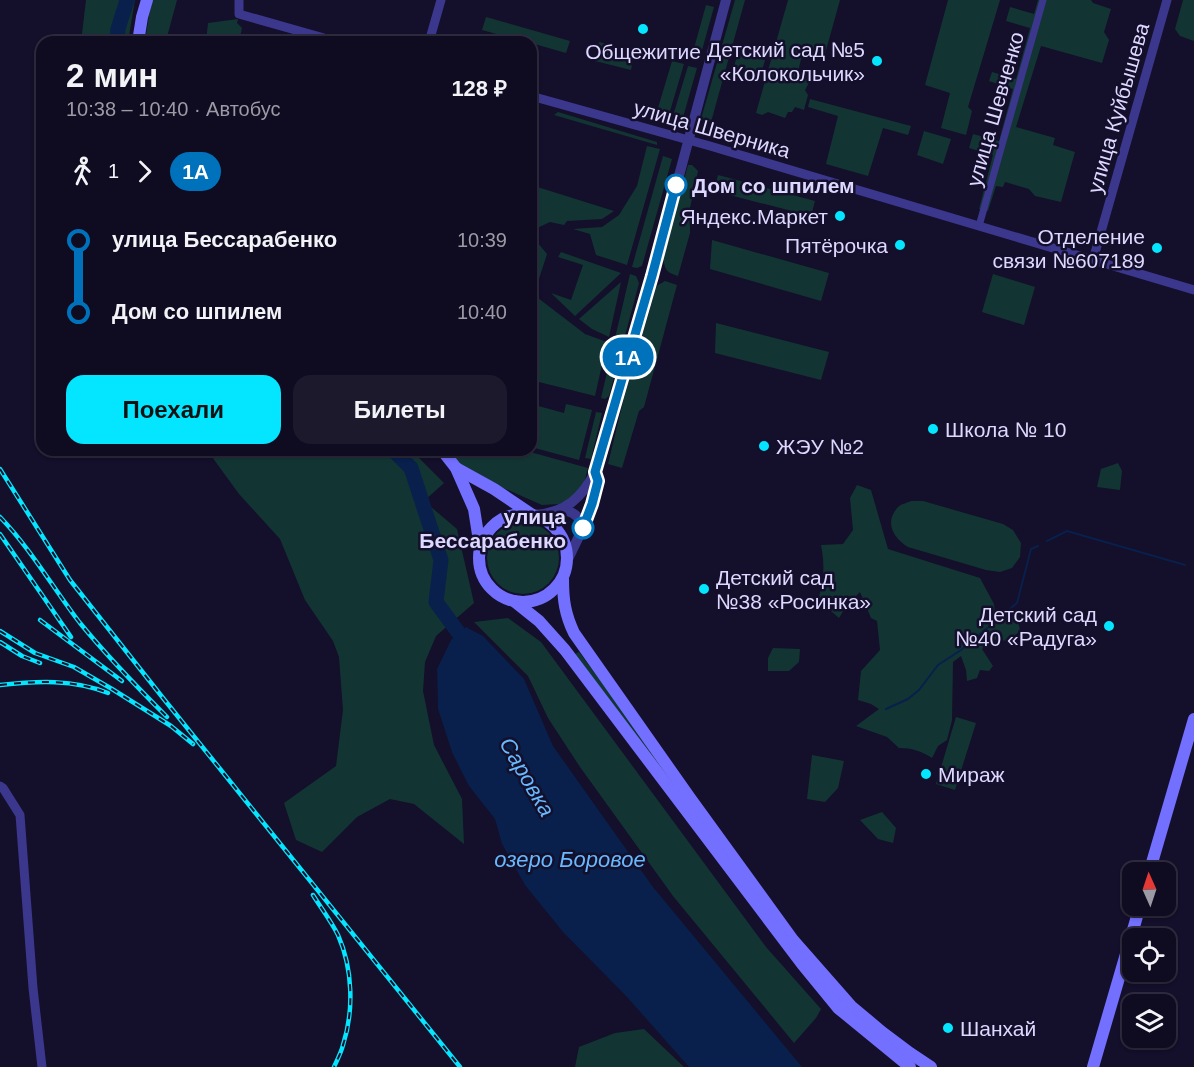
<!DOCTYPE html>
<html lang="ru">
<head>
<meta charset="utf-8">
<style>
  :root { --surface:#0f0b20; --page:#1d192d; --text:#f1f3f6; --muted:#9b9ba5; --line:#2f2b3e; --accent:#04e6ff }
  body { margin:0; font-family:Helvetica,sans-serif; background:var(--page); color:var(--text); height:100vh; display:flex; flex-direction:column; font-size:22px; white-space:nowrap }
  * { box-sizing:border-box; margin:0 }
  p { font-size:20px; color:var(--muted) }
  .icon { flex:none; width:33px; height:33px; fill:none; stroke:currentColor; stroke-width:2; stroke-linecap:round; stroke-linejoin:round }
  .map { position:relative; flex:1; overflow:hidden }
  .drawer { position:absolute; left:36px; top:36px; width:501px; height:420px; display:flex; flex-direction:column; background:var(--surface); border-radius:18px; box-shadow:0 2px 4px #0004,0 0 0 2px var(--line) }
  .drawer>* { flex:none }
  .badge { padding:0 12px; border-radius:20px; font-size:21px; line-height:39px }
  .needle { width:39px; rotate:357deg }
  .tools { position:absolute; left:1122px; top:862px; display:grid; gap:12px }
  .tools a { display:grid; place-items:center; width:54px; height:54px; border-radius:12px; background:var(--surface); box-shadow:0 2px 4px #0004,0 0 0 2px var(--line); font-size:30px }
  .map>.badge { position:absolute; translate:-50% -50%; box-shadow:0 0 0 3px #fff }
  .legs { display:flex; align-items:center; gap:9px; height:66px; padding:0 30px; font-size:20px }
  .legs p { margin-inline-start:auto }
  .summary { display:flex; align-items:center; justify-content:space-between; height:102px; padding:0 30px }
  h1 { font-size:33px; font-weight:800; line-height:45px }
  .button { display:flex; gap:12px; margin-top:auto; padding:12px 30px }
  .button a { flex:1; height:69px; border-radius:18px; background:var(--accent); color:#111; font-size:24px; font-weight:800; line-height:69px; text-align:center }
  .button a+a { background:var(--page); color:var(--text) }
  ul { padding:0 30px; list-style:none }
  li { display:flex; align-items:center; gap:21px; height:72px; font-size:22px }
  li i { display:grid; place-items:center; width:9px; height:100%; margin:0 8px; background:currentColor }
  li i::after { content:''; width:15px; height:15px; margin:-8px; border:4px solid; border-radius:50%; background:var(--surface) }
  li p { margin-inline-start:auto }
  li:first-child i { background:linear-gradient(#0000 50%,currentColor 0) }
  li:last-child i { background:linear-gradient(currentColor 50%,#0000 0) }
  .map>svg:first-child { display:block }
</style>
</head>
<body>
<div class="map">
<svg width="1194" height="1067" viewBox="0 0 1194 1067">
  <rect width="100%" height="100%" fill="#140f2a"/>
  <!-- green -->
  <g fill="#123533">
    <polygon points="86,0 135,0 128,42 81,42"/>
    <polygon points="153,0 177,0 167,37 168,42 145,42 149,15"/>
    <polygon points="735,0 745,0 711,122 701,119"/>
    <polygon points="788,0 840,0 825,54 804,48 798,71 812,77 805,90 808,95 804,110 795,107 792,112 788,112 785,118 768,112 762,115 756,113"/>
    <polygon points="948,0 1000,0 968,107 972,111 966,135 941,128 950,93 925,85"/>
    <polygon points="1038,0 1091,0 1093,3 1111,9 1104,32 1109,40 1102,63 1041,46 1016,127 1055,138 1053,145 1075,152 1061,202 1035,196 1029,189 1005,182 1003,187 996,186 988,211 979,209 993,155 969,148 973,134 999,141 1013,89 989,81 992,72 1016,79 1030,28 1006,21 1010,7 1034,14"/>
    <polygon points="1183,0 1194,0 1194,41 1180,36 1175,29"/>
    <polygon points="706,5 714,7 699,61 691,59"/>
    <polygon points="486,17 570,41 566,53 531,43 531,42 526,42 482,30"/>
    <polygon points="238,19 237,23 242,28 239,42 206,42 208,23"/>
    <polygon points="599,42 635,51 631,70 595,61"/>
    <polygon points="738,53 765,60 761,74 734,66"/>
    <polygon points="672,61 684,64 668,118 664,116 663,120 655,118"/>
    <polygon points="688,66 697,68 682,121 672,119"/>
    <polygon points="810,99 911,126 908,135 883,128 868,176 826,164 838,116 808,107"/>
    <polygon points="558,112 657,142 657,145 554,115"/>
    <polygon points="924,131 951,139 943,164 917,155"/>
    <polygon points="647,146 660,149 627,265 596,255 590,234 573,229 602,227 619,215 637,186"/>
    <polygon points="663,156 672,159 642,266 637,268 632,267"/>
    <path d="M688,165H692L698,171L690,208V233L678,276C666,272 666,271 663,259Z"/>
    <polygon points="718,175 815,201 811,216 714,191"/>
    <polygon points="531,185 614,211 602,219 567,221 564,225 550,222 531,231"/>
    <polygon points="712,240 829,273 821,301 710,269"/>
    <polygon points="531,242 537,242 547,254 537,285 531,281 531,258 533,252 531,251"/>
    <polygon points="561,252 621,273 575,316 551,293 571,300 583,265 558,257"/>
    <polygon points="630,274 636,276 639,283 609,396 605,399 601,398"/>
    <polygon points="993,274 1035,287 1024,325 982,312"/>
    <polygon points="665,281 677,285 644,407 639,411 622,468 608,464 624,398 656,288 658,285"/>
    <polygon points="621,282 609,337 592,329 579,319"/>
    <polygon points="538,298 585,334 607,342 595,396 531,380 531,341 534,329 531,328 531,304"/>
    <polygon points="716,323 829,352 821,380 715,353"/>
    <polygon points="531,404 564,413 566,404 592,410 579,460 531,447"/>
    <polygon points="596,412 602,413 591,459 585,458"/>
    <polygon points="207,450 411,450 444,483 424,501 457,529 474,603 436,636 425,662 423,691 434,745 462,799 464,844 414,804 390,799 357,817 322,852 296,840 284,803 336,766 343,710 339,657 333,641 305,600 280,539 239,494"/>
    <polygon points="446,450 523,450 588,468 584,483 579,490 566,501 559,504 542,505 483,479 454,461"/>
    <polygon points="1118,463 1122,471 1120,490 1097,487 1101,469"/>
    <path d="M857,485L871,490L888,549L980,578L994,604L995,614L1004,620H1018L1020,631L1008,641L990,639L982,649L993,666L989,671L980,670L977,678L967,681L966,670L961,656L953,662L952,720L947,740L938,746L932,758C921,751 912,748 899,748L887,737L856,726L879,709L871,704L858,700L861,671L880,650L877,621L871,618L860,592L847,605L839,618L818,600C824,580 825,566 821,545L843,544L853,530L850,498Z"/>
    <path d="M911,501H923L1003,524L1013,530L1021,543L1020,557L1012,568L1000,572L986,570L908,547C893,538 884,522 898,507C901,504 907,503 911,501Z"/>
    <circle cx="523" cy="558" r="36"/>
    <polygon points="508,618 541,642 766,947 821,1009 816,1018 794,1043 673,896 580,767 548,718 528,676 474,622"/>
    <polygon points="773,648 800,649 799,662 789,671 768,671 768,658"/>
    <polygon points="579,652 759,894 756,897 575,654"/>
    <polygon points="956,717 976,723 955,790 936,784"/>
    <polygon points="812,755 844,761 838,788 825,802 807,799"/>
    <polygon points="882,812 896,828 893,843 878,839 860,820"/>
    <polygon points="644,1029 684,1067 575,1067 579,1047 615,1033"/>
  </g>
  <!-- water -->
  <polygon fill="#08204b" points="466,627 483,636 524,679 553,746 653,887 802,1067 689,1067 627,997 563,932 525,885 502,844 495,819 469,786 452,752 438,709 437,669 451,640"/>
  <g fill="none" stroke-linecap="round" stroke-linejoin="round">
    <!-- stream -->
    <g stroke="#08204b" stroke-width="2">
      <polyline points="1047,541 1067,531 1185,565"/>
      <polyline points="886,709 908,699 919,690 938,665 961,650 1017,603 1031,549 1038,546"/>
    </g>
    <!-- river -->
    <g stroke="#08204b" stroke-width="15">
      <polyline points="117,42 118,29 127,0"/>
      <polyline points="393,450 411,468 441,560 436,602 466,643 468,649"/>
    </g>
    <!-- pedestrian -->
    <polyline stroke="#3b378c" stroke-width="7" points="979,226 1043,0"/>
    <!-- minor -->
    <g stroke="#3b378c" stroke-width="9">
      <polyline points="239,0 239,14 338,42"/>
      <polyline points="429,42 441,0"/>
      <polyline points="531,96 710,146 1194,290"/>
      <polyline points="1093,260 1167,0"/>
      <polyline points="0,786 3,788 20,815 33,988 42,1067"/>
    </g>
    <!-- tertiary -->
    <g stroke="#3b378c" stroke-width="10">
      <path d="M560,510C574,511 579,516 583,528"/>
      <path d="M535,515C565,513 582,498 595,472L653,273L726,0"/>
      <polyline points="568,559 583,528 592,504 598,481 595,473"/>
    </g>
    <!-- secondary -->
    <g stroke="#736fff" stroke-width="12">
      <polyline points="138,42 142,17 147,0"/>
      <polyline points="442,450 456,468 474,509 480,547"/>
      <polyline points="456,468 494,489 531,514"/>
      <circle cx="523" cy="558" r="44"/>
      <path d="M563,579C563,600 565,614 574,633L690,798L793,940L851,1006L882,1032L910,1053L931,1067"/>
      <polyline points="514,601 539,621 565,650 802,964 838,1008 910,1067"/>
      <polyline points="1149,873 1194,719"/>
      <polyline points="1093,1067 1140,906"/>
    </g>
    <!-- rail casing -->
    <g stroke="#04e6ff" stroke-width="4.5">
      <g id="rail">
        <polyline points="0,469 70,580 163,698 460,1067"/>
        <path d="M0,517C31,549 53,588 80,623C107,656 137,687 167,717"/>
        <polyline points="0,534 71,637"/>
        <polyline points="40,620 122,681"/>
        <polyline points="0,631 35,653 74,667 112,689 171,726 193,744"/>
        <polyline points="0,642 22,656 40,663"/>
        <path d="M0,685C37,681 73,679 108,693"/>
        <path d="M313,895C321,908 331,921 338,935C353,969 354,1011 343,1045C341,1053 337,1060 334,1067"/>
      </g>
    </g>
    <!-- rail -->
    <use href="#rail" stroke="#140f2a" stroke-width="2" stroke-dasharray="7" stroke-linecap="butt"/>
  </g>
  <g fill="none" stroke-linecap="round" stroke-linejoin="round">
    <!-- line-1 casing -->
    <g stroke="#fff" stroke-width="14">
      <polyline id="line-1" points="583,528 592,504 598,481 595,472 652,276 676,185"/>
    </g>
    <!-- line-1 -->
    <use href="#line-1" stroke="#0072bc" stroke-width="9"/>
  </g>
  <!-- markers -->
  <g fill="#04e6ff" stroke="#140f2a" stroke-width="2">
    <circle cx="643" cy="29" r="6"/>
    <circle cx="877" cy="61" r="6"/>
    <circle cx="840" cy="216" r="6"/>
    <circle cx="900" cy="245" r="6"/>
    <circle cx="1157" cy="248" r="6"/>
    <circle cx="933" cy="429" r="6"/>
    <circle cx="764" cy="446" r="6"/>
    <circle cx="704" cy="589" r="6"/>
    <circle cx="1109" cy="626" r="6"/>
    <circle cx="926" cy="774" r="6"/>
    <circle cx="948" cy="1028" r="6"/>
  </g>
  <g fill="#fff" stroke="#0072bc" stroke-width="3">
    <circle cx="676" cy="185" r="10"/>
    <circle cx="583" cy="528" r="10"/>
  </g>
  <g text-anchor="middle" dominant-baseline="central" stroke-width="5" stroke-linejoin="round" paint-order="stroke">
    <!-- poi labels -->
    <g font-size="21" fill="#ddd8ff" stroke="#140f2a" text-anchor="end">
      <text x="865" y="49">Детский сад №5<tspan x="865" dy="24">«Колокольчик»</tspan></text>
      <text x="643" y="51" text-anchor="middle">Общежитие</text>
      <text x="828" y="216">Яндекс.Маркет</text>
      <text x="1145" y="236">Отделение<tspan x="1145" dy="24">связи №607189</tspan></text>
      <text x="888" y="245">Пятёрочка</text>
      <text x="945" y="429" text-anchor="start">Школа № 10</text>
      <text x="776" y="446" text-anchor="start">ЖЭУ №2</text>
      <text x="716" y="577" text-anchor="start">Детский сад<tspan x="716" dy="24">№38 «Росинка»</tspan></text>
      <text x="1097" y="614">Детский сад<tspan x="1097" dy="24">№40 «Радуга»</tspan></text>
      <text x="938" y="774" text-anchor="start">Мираж</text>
      <text x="960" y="1028" text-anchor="start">Шанхай</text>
    </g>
    <!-- street labels -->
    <g font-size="21" fill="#ddd8ff" stroke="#140f2a">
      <text transform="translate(1118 108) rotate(-74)">улица Куйбышева</text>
      <text transform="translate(995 109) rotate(-74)">улица Шевченко</text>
      <text transform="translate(712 129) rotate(16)">улица Шверника</text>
    </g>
    <!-- stop labels -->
    <g font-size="21" font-weight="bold" fill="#ddd8ff" stroke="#140f2a" text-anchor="start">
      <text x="692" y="185">Дом со шпилем</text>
      <text x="566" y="516" text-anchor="end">улица<tspan x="566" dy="24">Бессарабенко</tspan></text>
    </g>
    <!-- water labels -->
    <g font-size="22" font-style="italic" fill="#66b8ff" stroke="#140f2a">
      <text transform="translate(527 777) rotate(60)">Саровка</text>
      <text x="570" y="859">озеро Боровое</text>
    </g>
  </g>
</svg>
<div class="tools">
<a><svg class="needle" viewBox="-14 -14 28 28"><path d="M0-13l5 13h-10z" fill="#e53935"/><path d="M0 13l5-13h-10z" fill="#9b9ba5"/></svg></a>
<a><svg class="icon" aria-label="locate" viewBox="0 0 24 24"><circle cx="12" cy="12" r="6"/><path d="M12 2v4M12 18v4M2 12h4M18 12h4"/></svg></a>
<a><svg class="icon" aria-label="layers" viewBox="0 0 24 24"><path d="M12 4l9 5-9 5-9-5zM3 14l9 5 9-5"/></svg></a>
</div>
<b class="badge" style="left:628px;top:357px;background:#0072bc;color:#fff">1А</b>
<section class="drawer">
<div class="summary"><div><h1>2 мин</h1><p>10:38 – 10:40 · Автобус</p></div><b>128 ₽</b></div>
<div class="legs"><svg class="icon" aria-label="walk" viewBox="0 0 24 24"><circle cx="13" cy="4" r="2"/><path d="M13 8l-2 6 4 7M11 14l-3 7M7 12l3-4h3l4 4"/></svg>1<svg class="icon" aria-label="forward" viewBox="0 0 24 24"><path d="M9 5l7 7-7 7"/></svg><b class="badge" style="background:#0072bc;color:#fff">1А</b></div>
<ul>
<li><i style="color:#0072bc"></i><b>улица Бессарабенко</b><p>10:39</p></li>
<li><i style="color:#0072bc"></i><b>Дом со шпилем</b><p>10:40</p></li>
</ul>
<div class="button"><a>Поехали</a><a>Билеты</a></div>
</section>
</div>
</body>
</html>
